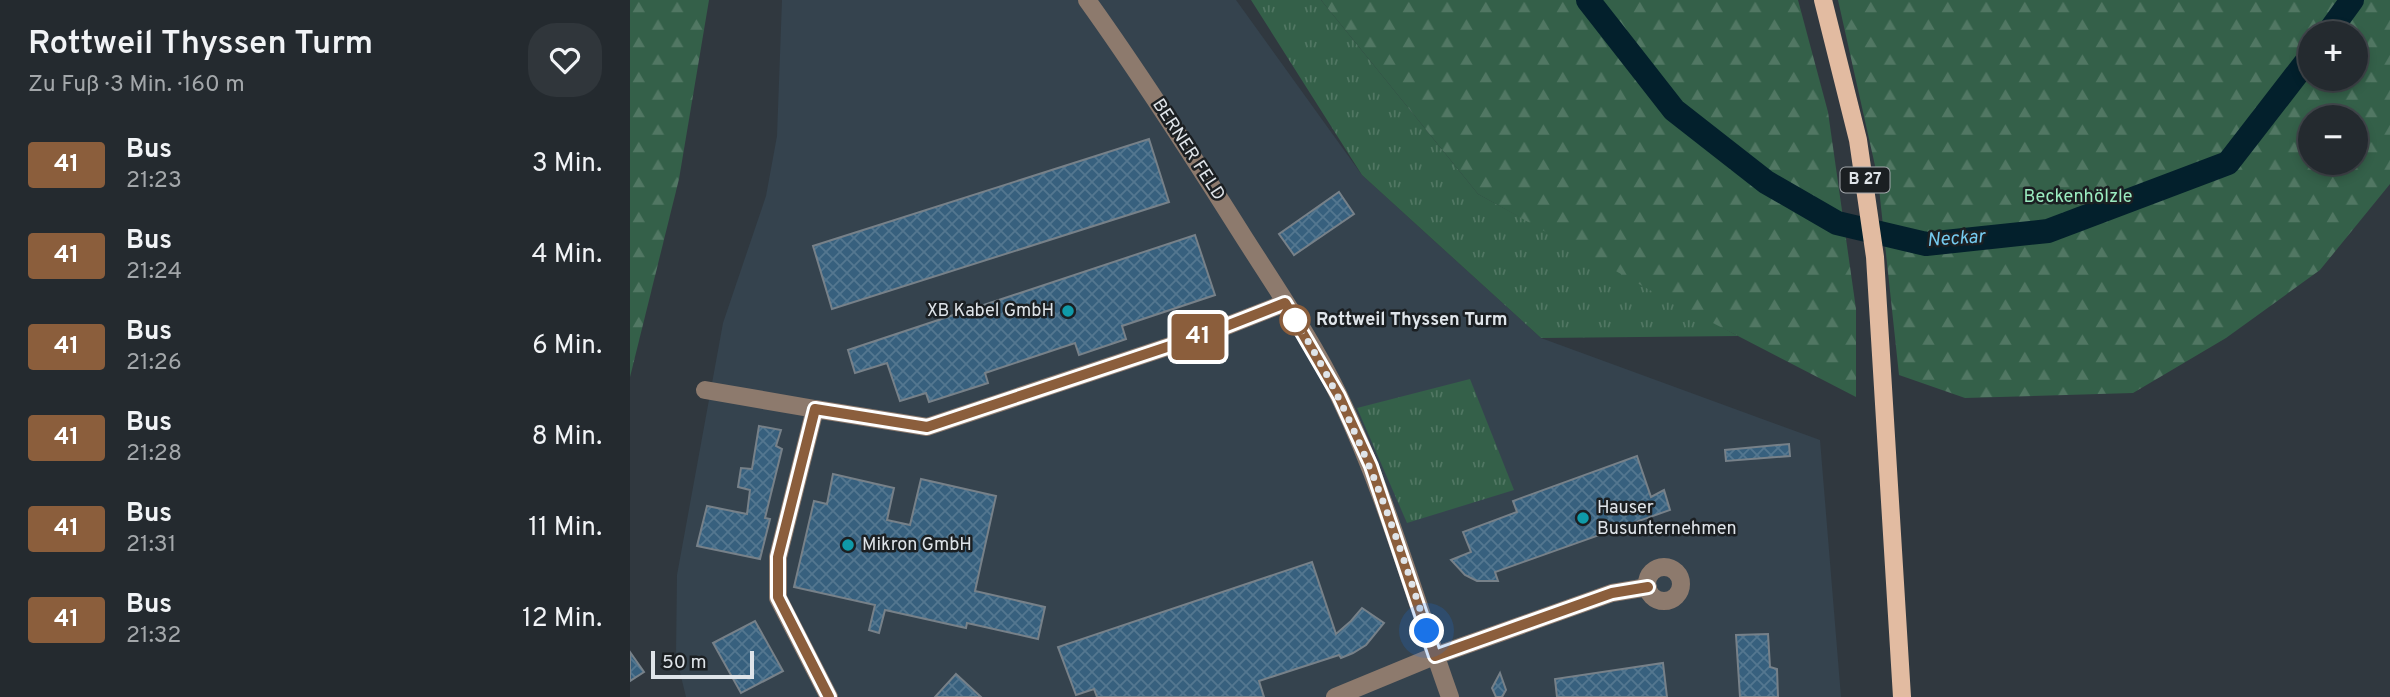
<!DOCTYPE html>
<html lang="de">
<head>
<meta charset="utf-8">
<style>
  :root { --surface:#242a2f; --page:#30363b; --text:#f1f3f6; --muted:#a3a7aa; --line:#41464b }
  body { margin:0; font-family:Overpass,sans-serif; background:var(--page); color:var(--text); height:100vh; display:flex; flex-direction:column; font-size:26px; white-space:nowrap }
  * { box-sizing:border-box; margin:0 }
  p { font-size:23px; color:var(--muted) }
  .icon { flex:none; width:38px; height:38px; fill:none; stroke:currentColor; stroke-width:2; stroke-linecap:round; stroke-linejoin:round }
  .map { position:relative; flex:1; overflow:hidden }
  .drawer { display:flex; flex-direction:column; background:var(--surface); width:630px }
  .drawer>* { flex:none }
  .badge { padding:0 14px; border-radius:5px; font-size:24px; line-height:46px }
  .fabs { position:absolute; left:1668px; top:21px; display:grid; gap:14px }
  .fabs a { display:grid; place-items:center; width:70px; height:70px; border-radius:50%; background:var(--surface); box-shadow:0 4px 10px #0003,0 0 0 2px var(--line); font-size:35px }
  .scale { position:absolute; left:21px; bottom:18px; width:103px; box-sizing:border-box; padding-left:7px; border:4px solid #dfe4e9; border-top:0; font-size:19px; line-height:24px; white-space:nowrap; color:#dfe4e9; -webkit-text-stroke:5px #1b1f22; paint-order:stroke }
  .you { position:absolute; width:35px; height:35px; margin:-18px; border:5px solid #fff; border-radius:50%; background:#1a73e8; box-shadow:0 0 0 10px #1a73e833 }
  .map>.badge { position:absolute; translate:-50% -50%; box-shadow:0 0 0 4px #fff }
  .round { display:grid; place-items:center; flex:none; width:74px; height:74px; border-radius:28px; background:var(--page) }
  .head { display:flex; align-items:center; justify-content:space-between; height:119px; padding:0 28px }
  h1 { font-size:33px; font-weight:600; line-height:52px }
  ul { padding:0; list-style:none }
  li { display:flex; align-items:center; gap:21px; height:91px; padding:0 28px }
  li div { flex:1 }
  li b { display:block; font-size:26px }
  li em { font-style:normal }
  li .badge { min-width:77px; font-weight:700; text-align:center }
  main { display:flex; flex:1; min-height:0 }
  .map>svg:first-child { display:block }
</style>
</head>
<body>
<main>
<section class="drawer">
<div class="head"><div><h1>Rottweil Thyssen Turm</h1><p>Zu Fuß · 3 Min. · 160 m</p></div><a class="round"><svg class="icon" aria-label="heart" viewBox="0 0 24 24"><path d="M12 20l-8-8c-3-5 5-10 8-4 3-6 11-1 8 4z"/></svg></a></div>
<ul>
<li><span class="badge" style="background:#8b5e3c;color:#fff">41</span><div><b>Bus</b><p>21:23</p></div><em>3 Min.</em></li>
<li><span class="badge" style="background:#8b5e3c;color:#fff">41</span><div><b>Bus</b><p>21:24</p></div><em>4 Min.</em></li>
<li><span class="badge" style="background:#8b5e3c;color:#fff">41</span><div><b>Bus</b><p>21:26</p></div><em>6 Min.</em></li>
<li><span class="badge" style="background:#8b5e3c;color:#fff">41</span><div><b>Bus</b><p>21:28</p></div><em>8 Min.</em></li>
<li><span class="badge" style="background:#8b5e3c;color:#fff">41</span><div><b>Bus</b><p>21:31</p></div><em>11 Min.</em></li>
<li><span class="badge" style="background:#8b5e3c;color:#fff">41</span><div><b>Bus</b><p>21:32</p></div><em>12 Min.</em></li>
</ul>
</section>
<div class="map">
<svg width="1760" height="697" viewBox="0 0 1760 697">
  <defs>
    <pattern id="grass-tufts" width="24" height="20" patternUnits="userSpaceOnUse" patternTransform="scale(1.75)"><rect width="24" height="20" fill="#346049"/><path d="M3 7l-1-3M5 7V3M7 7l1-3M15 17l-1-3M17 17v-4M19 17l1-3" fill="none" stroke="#517763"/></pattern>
    <pattern id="forest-firs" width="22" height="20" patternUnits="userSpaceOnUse" patternTransform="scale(1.75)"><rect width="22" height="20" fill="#346049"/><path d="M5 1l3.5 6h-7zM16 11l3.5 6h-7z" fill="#517763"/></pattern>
    <pattern id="building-cross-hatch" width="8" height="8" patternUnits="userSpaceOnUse" patternTransform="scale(1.75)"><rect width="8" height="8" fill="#37607e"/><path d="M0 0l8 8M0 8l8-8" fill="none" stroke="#547790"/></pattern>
  </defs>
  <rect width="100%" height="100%" fill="#30383f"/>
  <!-- built -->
  <polygon fill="#35434e" points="152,0 606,0 732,175 911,338 1190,440 1211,697 56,697 46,656 47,575 93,323 136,196 147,136"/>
  <!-- grass -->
  <g fill="url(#grass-tufts)">
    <polygon points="621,0 691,0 848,194 1108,336 911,338 732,175"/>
    <polygon points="840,379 884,490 777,523 727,408"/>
  </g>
  <!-- forest -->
  <g fill="url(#forest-firs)" fill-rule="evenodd">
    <polygon points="0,0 79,0 49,179 0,377"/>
    <polygon points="691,0 1168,0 1198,112 1226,309 1226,397 1025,293 848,194"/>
    <path d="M1208,0H1760V184L1690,270L1596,338L1503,393L1335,398L1269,375L1248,179ZM1726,33V79H1680V33ZM1726,117V163H1680V117Z"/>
  </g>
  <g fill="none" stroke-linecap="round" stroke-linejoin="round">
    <!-- river -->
    <g stroke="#03202c" stroke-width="24">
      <polyline points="958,0 1044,110 1136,182 1207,223 1296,244 1418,231 1598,163 1680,57"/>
      <polyline points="1698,33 1722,0"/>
    </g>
  </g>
  <!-- building -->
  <g fill="url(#building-cross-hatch)" stroke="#778189" stroke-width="2">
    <polygon points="519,139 539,202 202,309 183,246"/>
    <polygon points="709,192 724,214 664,255 649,234"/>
    <polygon points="565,235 585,295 492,326 496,339 449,355 445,343 355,373 358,383 299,402 296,393 270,401 257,363 225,373 218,350"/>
    <polygon points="129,426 151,430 146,446 152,449 135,518 140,519 130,559 67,546 77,506 117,514 120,490 108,487 111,468 122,469"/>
    <polygon points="1159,444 1160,456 1096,461 1095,450"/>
    <polygon points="1007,456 1021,497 1034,490 1040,510 865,572 868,581 847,581 835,575 821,560 841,552 833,532 887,512 883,501"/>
    <polygon points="203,474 264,488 257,520 280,525 291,479 366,496 345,591 415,607 408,639 337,623 336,628 255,610 249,633 239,630 245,605 164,587 184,501 197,504"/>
    <polygon points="682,562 706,634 721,621 732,608 754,623 736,645 723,653 711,658 709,655 629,681 634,697 467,697 464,689 446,695 428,647"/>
    <polygon points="125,621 153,671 111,693 83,643"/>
    <polygon points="1138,634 1140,667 1147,669 1148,697 1110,697 1106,635"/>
    <polygon points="0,652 14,672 0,681"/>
    <polygon points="1033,663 1037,697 927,697 925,679"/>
    <polygon points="870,673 876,690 872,697 866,697 862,688"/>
    <polygon points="326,674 351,697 305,697"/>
  </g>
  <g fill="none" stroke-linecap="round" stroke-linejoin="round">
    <!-- minor -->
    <g stroke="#8d7a6d" stroke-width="18">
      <path d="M457,0C513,78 564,158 615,239C647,289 685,345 710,398C756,494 784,597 820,697"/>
      <polyline points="75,390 185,409"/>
      <circle cx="1034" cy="584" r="17"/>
      <polyline points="199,697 148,598 148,557 185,409 297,427 576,334 655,303"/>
      <polyline points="705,697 802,657 982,593 1018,587"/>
    </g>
    <!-- major -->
    <polyline stroke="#e2bba1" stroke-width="18" points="1193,0 1228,140 1245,257 1272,697"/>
  </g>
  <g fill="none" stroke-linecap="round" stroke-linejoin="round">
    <!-- line casing -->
    <g stroke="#fff" stroke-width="16">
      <polyline id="line" points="199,697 148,597 148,557 185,409 297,427 576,334 655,303 709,396 741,466 805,656 982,593 1018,587"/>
    </g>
    <!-- line -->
    <use href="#line" stroke="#8b5e3c" stroke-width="10"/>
    <!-- walk -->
    <path stroke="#dfe4e9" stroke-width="7" stroke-dasharray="0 12.6" d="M665,320C726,416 763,523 797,631"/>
  </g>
  <!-- markers -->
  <g fill="#0f9aa8" stroke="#1b1f22" stroke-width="2.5">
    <circle cx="438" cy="311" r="7"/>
    <circle cx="953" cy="518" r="7"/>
    <circle cx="218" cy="545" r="7"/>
  </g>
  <circle fill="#fff" stroke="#8b5e3c" stroke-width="3.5" cx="665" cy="320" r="14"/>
  <g text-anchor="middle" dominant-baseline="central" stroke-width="5" stroke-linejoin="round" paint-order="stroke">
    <!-- shield labels -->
    <rect fill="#1b1f22" stroke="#a4a9ad" stroke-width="2" x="1210.5" y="167.5" width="49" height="25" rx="5"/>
    <g font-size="16" font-weight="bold" fill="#dfe4e9">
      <text x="1235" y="180">B 27</text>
    </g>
    <!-- street labels -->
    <g font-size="18" fill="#dfe4e9" stroke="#1b1f22">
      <text transform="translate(558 150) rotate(57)">BERNER FELD</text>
    </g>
    <!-- park labels -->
    <g font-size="18" fill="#9bebc0" stroke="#1b1f22">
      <text x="1448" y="197">Beckenhölzle</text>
    </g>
    <!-- poi labels -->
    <g font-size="18" fill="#dfe4e9" stroke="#1b1f22" text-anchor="start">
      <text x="424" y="311" text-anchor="end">XB Kabel GmbH</text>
      <text x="967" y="508">Hauser<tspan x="967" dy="21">Busunternehmen</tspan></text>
      <text x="232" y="545">Mikron GmbH</text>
    </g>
    <!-- stop labels -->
    <g font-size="18" font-weight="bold" fill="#dfe4e9" stroke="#1b1f22" text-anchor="start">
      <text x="686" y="320">Rottweil Thyssen Turm</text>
    </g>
    <!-- water labels -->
    <g font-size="19" font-style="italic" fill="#75cbf0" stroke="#1b1f22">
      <text transform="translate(1326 239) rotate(-4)">Neckar</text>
    </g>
  </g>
</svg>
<div class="fabs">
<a>+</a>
<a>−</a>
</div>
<div class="scale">50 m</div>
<div class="you" style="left:797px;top:631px"></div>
<b class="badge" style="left:568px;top:337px;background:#8b5e3c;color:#fff">41</b>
</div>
</main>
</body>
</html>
